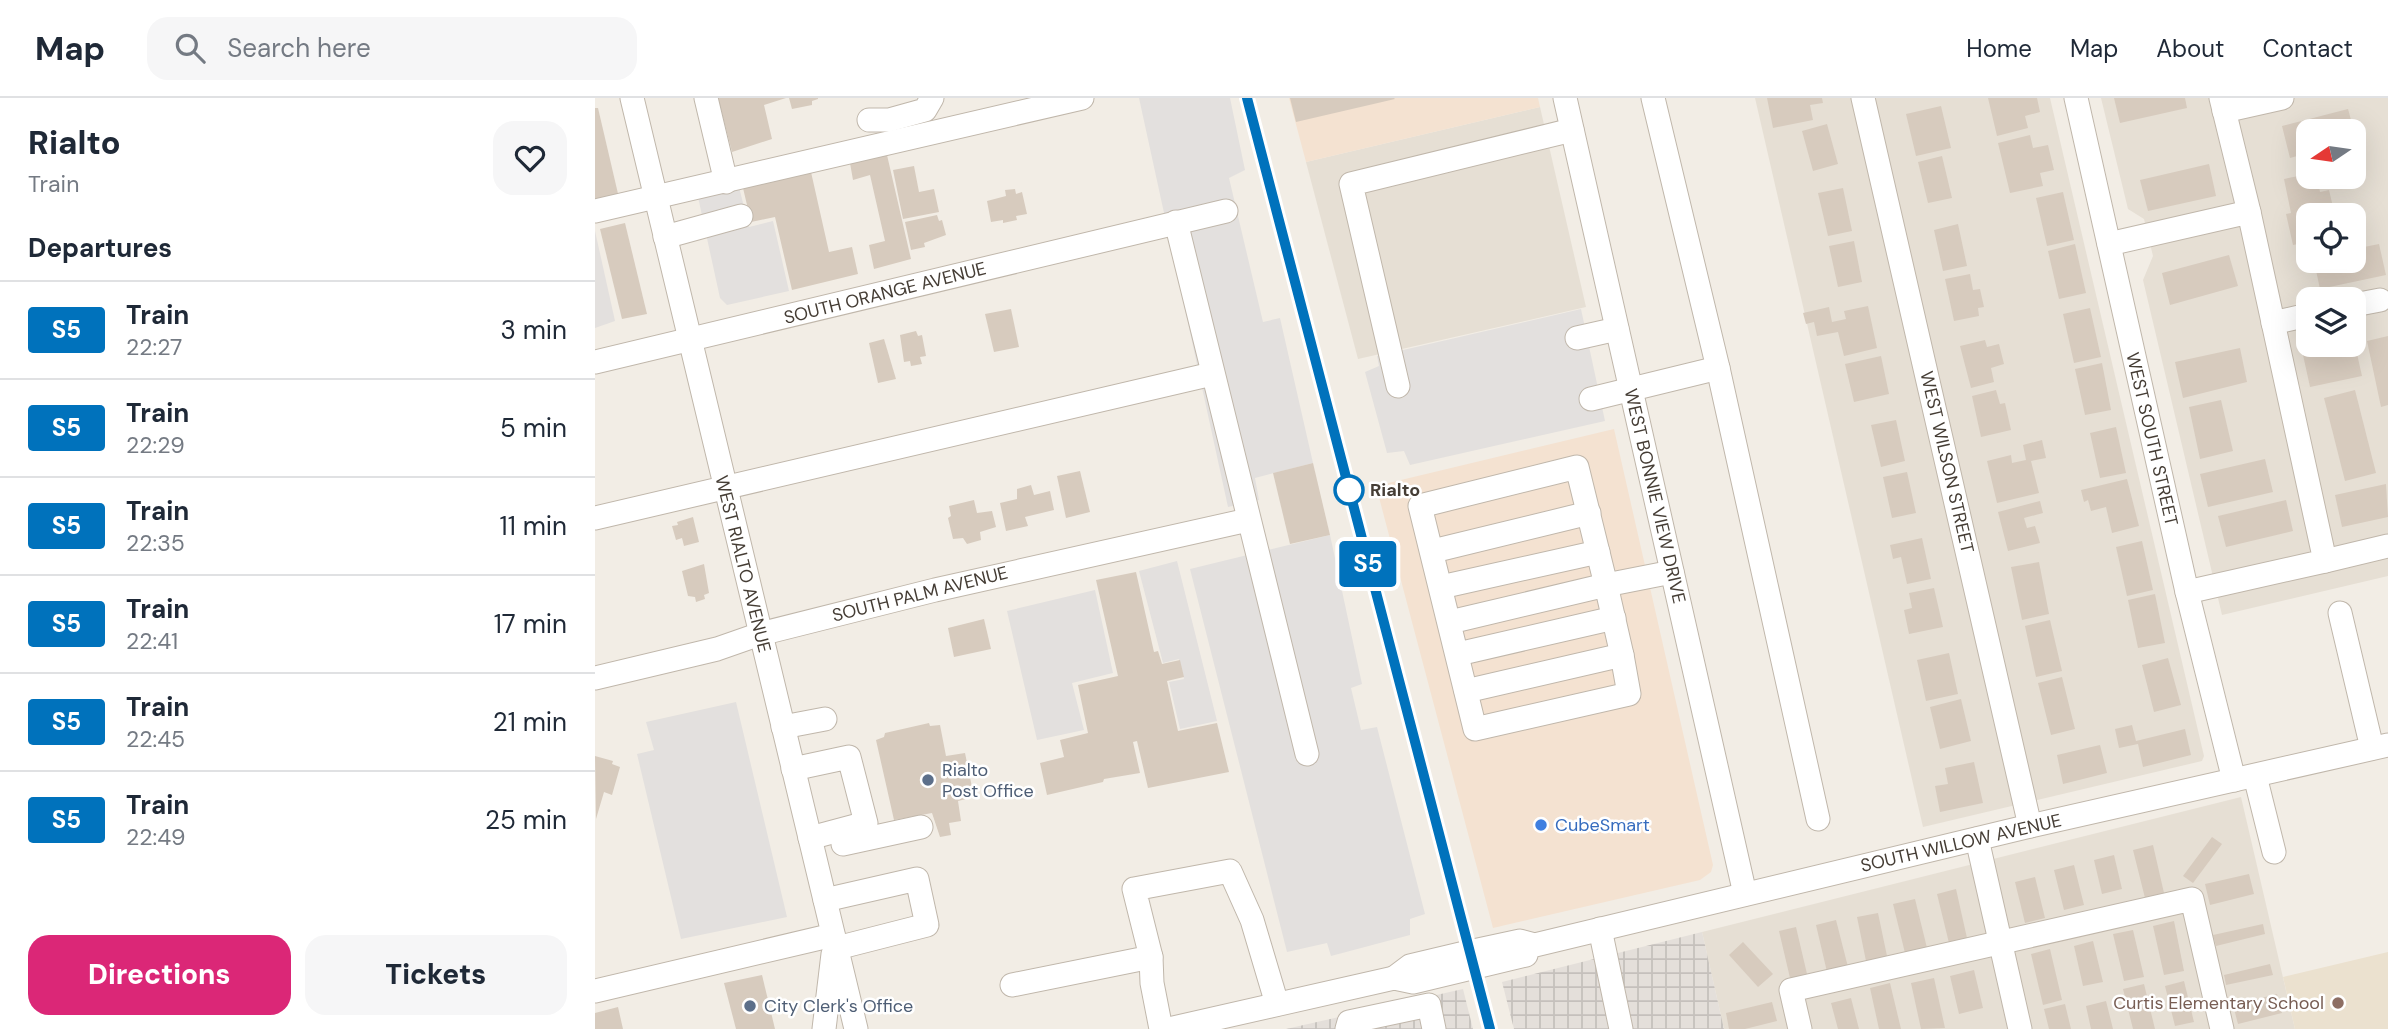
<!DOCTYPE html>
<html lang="en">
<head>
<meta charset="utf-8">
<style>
  :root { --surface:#fff; --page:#f6f6f7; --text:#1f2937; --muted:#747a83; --line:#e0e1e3; --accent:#db2777 }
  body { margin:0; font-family:"DM Sans",sans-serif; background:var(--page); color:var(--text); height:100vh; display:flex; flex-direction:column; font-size:26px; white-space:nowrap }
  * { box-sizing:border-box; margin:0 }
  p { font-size:23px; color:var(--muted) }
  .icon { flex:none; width:38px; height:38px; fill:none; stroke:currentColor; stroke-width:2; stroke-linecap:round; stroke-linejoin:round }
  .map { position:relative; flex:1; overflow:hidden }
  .details { display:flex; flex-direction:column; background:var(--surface); width:595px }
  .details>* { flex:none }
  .badge { padding:0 14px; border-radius:5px; font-size:24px; line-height:46px }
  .needle { width:46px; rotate:257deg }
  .fabs { position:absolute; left:1701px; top:21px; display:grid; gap:14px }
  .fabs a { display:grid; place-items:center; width:70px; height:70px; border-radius:14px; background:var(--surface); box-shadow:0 7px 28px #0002; font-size:35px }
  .map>.badge { position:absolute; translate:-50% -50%; box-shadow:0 0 0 4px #fff }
  h2 { padding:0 28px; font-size:26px; line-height:63px }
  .round { display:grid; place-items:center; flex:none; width:74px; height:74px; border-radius:21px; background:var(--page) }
  .headline { display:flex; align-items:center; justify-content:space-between; height:119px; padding:0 28px }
  h1 { font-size:33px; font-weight:800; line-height:52px }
  .button { display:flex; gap:14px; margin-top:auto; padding:14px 28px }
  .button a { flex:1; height:80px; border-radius:21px; background:var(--accent); color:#fff; font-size:28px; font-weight:800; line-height:80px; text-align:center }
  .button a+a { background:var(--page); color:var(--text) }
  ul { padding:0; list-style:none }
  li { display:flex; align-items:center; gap:21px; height:98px; padding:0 28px; border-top:2px solid var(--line) }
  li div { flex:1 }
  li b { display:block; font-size:26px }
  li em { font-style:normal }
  li .badge { min-width:77px; font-weight:700; text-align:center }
  header { display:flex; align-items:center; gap:42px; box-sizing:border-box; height:98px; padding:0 35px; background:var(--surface); border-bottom:2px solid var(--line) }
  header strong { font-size:33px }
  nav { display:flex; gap:38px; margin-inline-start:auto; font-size:24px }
  .search { width:490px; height:63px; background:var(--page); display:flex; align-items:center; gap:18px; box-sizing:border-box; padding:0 24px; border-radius:21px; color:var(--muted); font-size:26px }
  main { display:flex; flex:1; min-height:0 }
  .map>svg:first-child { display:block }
</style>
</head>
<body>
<header>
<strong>Map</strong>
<div class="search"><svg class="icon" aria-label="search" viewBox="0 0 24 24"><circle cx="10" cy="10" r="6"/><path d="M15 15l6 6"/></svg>Search here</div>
<nav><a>Home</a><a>Map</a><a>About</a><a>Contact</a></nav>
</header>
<main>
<section class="details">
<div class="headline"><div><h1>Rialto</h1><p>Train</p></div><a class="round"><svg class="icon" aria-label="heart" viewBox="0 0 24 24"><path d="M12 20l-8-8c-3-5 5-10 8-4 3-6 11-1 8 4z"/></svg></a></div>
<h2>Departures</h2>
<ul>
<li><span class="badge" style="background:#0072bc;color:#fff">S5</span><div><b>Train</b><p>22:27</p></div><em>3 min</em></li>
<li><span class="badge" style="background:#0072bc;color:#fff">S5</span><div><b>Train</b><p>22:29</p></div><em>5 min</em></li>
<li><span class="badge" style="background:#0072bc;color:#fff">S5</span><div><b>Train</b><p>22:35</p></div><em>11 min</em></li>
<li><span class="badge" style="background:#0072bc;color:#fff">S5</span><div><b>Train</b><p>22:41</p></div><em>17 min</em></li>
<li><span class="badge" style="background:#0072bc;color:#fff">S5</span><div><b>Train</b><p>22:45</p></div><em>21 min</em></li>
<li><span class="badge" style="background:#0072bc;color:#fff">S5</span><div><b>Train</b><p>22:49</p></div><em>25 min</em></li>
</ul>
<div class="button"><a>Directions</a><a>Tickets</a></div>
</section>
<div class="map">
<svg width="1793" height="931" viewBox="0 0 1793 931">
  <defs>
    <pattern id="industrial-grid" width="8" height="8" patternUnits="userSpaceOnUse" patternTransform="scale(1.75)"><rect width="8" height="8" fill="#e4dfda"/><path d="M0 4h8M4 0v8" fill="none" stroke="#c5c0bc"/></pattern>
  </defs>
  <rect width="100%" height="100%" fill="#f2ede5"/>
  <!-- residential -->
  <g fill="#e6dfd4" fill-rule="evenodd">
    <polygon points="1160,0 1455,0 1609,658 1607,663 1328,729"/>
    <path d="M1506,0H1793V478L1627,517L1548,182L1558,158L1549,121L1533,111ZM1713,33H1759V79H1713ZM1713,117H1759V163H1713ZM1713,201H1759V247H1713Z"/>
    <polygon points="945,9 991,209 763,261 711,64"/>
    <polygon points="1646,699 1700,931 1129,931 1107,834"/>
  </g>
  <!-- commercial -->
  <g fill="#f4e2d1">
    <polygon points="694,0 943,0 945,9 711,64"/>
    <polygon points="1019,331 1118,767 1116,774 1105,782 898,830 781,388"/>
  </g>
  <!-- industrial -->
  <g fill="url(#industrial-grid)">
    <polygon points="1107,834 1129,931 919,931 907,884"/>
    <polygon points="868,891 878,931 691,931"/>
  </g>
  <!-- education -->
  <polygon fill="#ebe1cf" points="1793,854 1793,931 1700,931 1688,879"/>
  <!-- parking -->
  <g fill="#e3e0de">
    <polygon points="544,0 635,0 650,72 634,80 668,224 685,220 718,365 660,380 664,402 633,409"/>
    <polygon points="144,89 154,129 178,123 194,193 132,207 125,200 103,99"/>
    <polygon points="0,133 20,223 0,230"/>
    <polygon points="986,211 1010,323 815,367 809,353 792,355 770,274 784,268 782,258"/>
    <polygon points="735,437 767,586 756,590 766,632 782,629 830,816 815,821 815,837 736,858 732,845 692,854 595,471"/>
    <polygon points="582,463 622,623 585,631 574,584 589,581 584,561 568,565 544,473"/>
    <polygon points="500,492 518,575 477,585 489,632 442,642 412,513"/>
    <polygon points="141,604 192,819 86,841 42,656 59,652 51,624"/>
  </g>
  <!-- building -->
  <g fill="#d7cbbe">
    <polygon points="123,0 191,0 169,7 177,41 137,54"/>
    <polygon points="194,0 223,0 223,1 217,3 217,7 197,11"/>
    <polygon points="695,0 799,0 800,1 701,24"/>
    <polygon points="1172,0 1227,0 1228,5 1215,7 1218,22 1178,30"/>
    <polygon points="1393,0 1442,0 1445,14 1430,18 1433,30 1402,38"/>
    <polygon points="1519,0 1590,0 1592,10 1525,25"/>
    <polygon points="1346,8 1356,50 1321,58 1311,16"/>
    <polygon points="0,10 3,10 24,100 0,105"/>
    <polygon points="1753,11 1759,33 1713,33 1713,55 1695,60 1687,28"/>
    <polygon points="1232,26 1243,66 1218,73 1207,33"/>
    <polygon points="1435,37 1438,50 1453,47 1459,72 1445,75 1448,88 1415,95 1403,45"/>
    <polygon points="292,57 316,161 279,171 274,147 290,143 275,77 258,82 255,65"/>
    <polygon points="1347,58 1357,100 1333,105 1323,64"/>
    <polygon points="1614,66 1621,98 1553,113 1545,82"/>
    <polygon points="319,68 324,94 339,91 344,114 308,121 298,72"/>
    <polygon points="216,74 234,154 257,149 263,176 197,192 180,119 156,124 148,90"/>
    <polygon points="1713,76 1713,79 1722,79 1725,94 1734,92 1740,117 1713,117 1713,144 1698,147 1691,116 1696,115 1689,81"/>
    <polygon points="1248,90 1257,133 1233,138 1223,95"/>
    <polygon points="420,91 421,96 427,94 432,116 421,118 422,122 408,125 408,122 396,124 392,103 411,98 410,92"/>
    <polygon points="1468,94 1479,142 1452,148 1441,100"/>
    <polygon points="342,117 344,123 347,122 351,137 329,145 330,149 316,152 310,124"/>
    <polygon points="30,125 52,216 27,221 5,131"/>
    <polygon points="1363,126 1372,168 1348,173 1339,132"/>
    <polygon points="1259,143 1267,184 1243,189 1234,148"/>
    <polygon points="1480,146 1491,195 1464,201 1453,153"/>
    <polygon points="1784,146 1791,177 1725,191 1719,163 1759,163 1759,151"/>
    <polygon points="1634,157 1643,188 1575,207 1567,175"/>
    <polygon points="1375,176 1378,192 1385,191 1389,209 1383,210 1384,218 1359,223 1350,181"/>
    <polygon points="1273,208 1282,250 1249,258 1243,234 1222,238 1219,224 1211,226 1208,215 1234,209 1237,224 1251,221 1249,213"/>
    <polygon points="1495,210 1506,259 1479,265 1468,216"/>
    <polygon points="416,211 424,249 399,254 390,216"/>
    <polygon points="321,233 323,238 327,237 331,258 325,259 327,266 316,268 315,263 309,264 305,237"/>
    <polygon points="1793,238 1793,307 1786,309 1772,243"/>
    <polygon points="289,241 301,281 283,285 274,245"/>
    <polygon points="1390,242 1392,249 1404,246 1409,266 1396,270 1399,284 1376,290 1365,248"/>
    <polygon points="1755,247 1760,247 1767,278 1715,289 1708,257"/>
    <polygon points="1645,250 1652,284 1588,300 1580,264"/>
    <polygon points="1286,258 1294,296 1259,304 1250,266"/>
    <polygon points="1507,265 1516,312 1490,317 1480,271"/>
    <polygon points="1401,292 1405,306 1410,305 1416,332 1386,339 1377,298"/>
    <polygon points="1760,292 1781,375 1750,383 1729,300"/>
    <polygon points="1626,302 1638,353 1605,361 1594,309"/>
    <polygon points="1301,322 1310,363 1286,369 1276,327"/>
    <polygon points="1521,329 1531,375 1505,380 1495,335"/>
    <polygon points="1447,342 1451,360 1436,363 1444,395 1402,405 1392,363 1416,357 1417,365 1431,362 1428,347"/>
    <polygon points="1670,361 1678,394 1613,409 1605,376"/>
    <polygon points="718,365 735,437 695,446 678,375"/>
    <polygon points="485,373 495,414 471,420 462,378"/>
    <polygon points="1312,374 1321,415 1297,420 1288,379"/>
    <polygon points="1532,381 1544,428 1517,435 1511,409 1496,413 1493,402 1489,404 1486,392"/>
    <polygon points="1791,386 1793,419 1747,429 1740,397"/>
    <polygon points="436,387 439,397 455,393 459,412 430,419 433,428 411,433 405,405 422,401 422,391"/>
    <polygon points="379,402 382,415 397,413 401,429 385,434 386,442 372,446 368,440 358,441 353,420 356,418 354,408"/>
    <polygon points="1691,402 1698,433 1631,449 1623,418"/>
    <polygon points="1445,403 1448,415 1429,420 1432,430 1440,428 1445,445 1413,453 1403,414"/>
    <polygon points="98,419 104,444 89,448 87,440 81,442 77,428 83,427 82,424"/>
    <polygon points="1327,440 1336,481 1312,486 1306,459 1298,461 1295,447"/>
    <polygon points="1547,443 1558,492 1532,498 1521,449"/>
    <polygon points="1444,464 1454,516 1427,522 1416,469"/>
    <polygon points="109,466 114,495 109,497 110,501 101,504 100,499 93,498 87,473"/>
    <polygon points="541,474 559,554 563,553 567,566 585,562 589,579 572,583 583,633 622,625 634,674 553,690 542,643 538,644 545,675 509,681 508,684 452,697 445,665 469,659 465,642 493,635 483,587 523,578 501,482"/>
    <polygon points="1339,490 1348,529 1314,536 1309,512 1317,510 1314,495"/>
    <polygon points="1560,496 1570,545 1543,550 1533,502"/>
    <polygon points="389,521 396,551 359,559 353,530"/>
    <polygon points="1455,522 1467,573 1441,579 1430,528"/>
    <polygon points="1354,555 1363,596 1331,603 1322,562"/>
    <polygon points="1573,560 1586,607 1559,614 1547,567"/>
    <polygon points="1467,579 1480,631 1456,637 1443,585"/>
    <polygon points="1366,601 1376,643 1345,651 1335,609"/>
    <polygon points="334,625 335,628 345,627 351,658 370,655 379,699 363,703 366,723 354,725 356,737 345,739 337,715 299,722 281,642 289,639 290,635"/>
    <polygon points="1537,627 1541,643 1590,631 1596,657 1548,669 1543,646 1524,650 1520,631"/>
    <polygon points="1505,647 1512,675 1468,686 1462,657"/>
    <polygon points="0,658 18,663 17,666 25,669 17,697 9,694 1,721"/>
    <polygon points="1379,664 1388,705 1345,714 1340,688 1353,686 1350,670"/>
    <polygon points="1617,739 1627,746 1598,785 1588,778"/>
    <polygon points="1558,747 1569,795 1550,800 1538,752"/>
    <polygon points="1519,757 1527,791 1507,796 1499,762"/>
    <polygon points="1479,767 1489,807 1469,812 1459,772"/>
    <polygon points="1654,776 1659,796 1615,807 1610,786"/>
    <polygon points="1440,779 1450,820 1430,825 1420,784"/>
    <polygon points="1361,791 1372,840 1354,845 1342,796"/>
    <polygon points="1320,801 1332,850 1310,855 1298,806"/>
    <polygon points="1283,815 1292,858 1271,863 1262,819"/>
    <polygon points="1241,822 1253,869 1232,874 1221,827"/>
    <polygon points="1579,823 1589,873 1569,877 1558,828"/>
    <polygon points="1668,826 1670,836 1621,848 1618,837"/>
    <polygon points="1201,829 1212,876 1195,880 1184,833"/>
    <polygon points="1538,832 1549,879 1529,883 1518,836"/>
    <polygon points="1498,843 1508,884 1488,888 1479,848"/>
    <polygon points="1148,844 1178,876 1163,889 1134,857"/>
    <polygon points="1455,851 1467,902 1448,907 1436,856"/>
    <polygon points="1675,866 1678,877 1631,887 1629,877"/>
    <polygon points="1379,872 1388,910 1364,916 1355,878"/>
    <polygon points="167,877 180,931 141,931 129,885"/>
    <polygon points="1339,880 1350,930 1326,931 1316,885"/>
    <polygon points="1589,883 1599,924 1580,928 1570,888"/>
    <polygon points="1295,885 1306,931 1284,931 1275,890"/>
    <polygon points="1549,886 1560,931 1538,931 1528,891"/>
    <polygon points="1682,896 1687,915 1643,926 1638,907"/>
    <polygon points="1256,900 1264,931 1243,931 1236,905"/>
    <polygon points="1511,903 1518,931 1496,931 1491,908"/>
    <polygon points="1177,904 1182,923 1150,931 1134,931 1131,915"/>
    <polygon points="1470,906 1476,931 1454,931 1449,911"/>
    <polygon points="23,909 28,931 0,931 0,915"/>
  </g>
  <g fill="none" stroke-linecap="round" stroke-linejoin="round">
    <!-- minor casing -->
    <g stroke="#c0b7ab" stroke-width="25">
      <g id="minor">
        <polyline points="37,0 261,931"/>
        <polyline points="111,0 131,84"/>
        <polyline points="970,0 1150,796"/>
        <polyline points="1058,0 1123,270 1223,721"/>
        <polyline points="1268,0 1435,728"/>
        <polyline points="1481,0 1592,494 1639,682"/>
        <polyline points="1626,0 1654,114"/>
        <polyline points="1629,13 1687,0"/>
        <polyline points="274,22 294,22 330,12 337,0"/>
        <polyline points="0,113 487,0"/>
        <polyline points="581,124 712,656"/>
        <polyline points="70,139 146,118"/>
        <polyline points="1514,146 1654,114 1730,463 1592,494"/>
        <polyline points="1759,207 1785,202"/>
        <polyline points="1678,225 1713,217"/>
        <polyline points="982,240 1022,231"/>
        <polyline points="0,264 631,113"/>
        <polyline points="803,288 756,86 977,32"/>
        <polyline points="996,301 1123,270"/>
        <polyline points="0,420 617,276"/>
        <polyline points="838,453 994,415"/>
        <polyline points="1730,463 1793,448"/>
        <polyline points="846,489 1003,454"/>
        <polyline points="1745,515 1777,650"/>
        <polyline points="855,524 1011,487 1027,557 1034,596 880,631 825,408 982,369 1011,487 1077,474"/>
        <polyline points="863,556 1019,520"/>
        <polyline points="0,580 122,551 165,536 340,492 653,422"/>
        <polyline points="871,593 1027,557"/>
        <polyline points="188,629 230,621"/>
        <polyline points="198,671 254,659 271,725 215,740"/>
        <polyline points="1660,678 1679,754"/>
        <polyline points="1382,741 1425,931"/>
        <polyline points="248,746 326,729"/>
        <polyline points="230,802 322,781 332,827 242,850"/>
        <polyline points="1005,831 1026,931"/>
        <polyline points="556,859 557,885 566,931"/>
        <polyline points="799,880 815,868 874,854 925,843 940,847 1435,728 1793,647"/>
        <polyline points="417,887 556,859 539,791 635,773 657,822 682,906"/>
        <polyline points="0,893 238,837"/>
        <polyline points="229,931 238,856"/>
        <polyline points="574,931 799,880 818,884 931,857"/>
        <polyline points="752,931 754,924 834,907 839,931"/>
        <polyline points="1205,931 1196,892 1597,801 1627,931"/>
      </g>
    </g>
    <!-- minor -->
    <use href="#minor" stroke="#fff" stroke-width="23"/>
    <!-- rail -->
    <polyline stroke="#959595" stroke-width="5" stroke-dasharray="9 9" stroke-linecap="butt" points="652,0 895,931"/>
  </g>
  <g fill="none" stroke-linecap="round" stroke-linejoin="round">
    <!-- line casing -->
    <g stroke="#fff" stroke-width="16">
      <polyline id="line" points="652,0 895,931"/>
    </g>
    <!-- line -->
    <use href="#line" stroke="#0072bc" stroke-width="10"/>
  </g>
  <!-- markers -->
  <circle fill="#fff" stroke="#0072bc" stroke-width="3.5" cx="754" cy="392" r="14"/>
  <g fill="#5c6f8a" stroke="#fff" stroke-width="2.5">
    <circle cx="333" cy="682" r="7"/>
    <circle cx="155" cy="908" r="7"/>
  </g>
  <circle fill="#3f7fe0" stroke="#fff" stroke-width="2.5" cx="946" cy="727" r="7"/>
  <circle fill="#8d6e63" stroke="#fff" stroke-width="2.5" cx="1743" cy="905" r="7"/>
  <g text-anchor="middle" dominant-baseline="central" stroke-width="5" stroke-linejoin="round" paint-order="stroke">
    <!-- street labels -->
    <g font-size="18" fill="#453d35" stroke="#fff">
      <text transform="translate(290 195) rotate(-14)">SOUTH ORANGE AVENUE</text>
      <text transform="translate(1557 341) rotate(77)">WEST SOUTH STREET</text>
      <text transform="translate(1352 364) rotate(77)">WEST WILSON STREET</text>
      <text transform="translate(1060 398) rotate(77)">WEST BONNIE VIEW DRIVE</text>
      <text transform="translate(148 466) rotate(76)">WEST RIALTO AVENUE</text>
      <text transform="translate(325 496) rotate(-14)">SOUTH PALM AVENUE</text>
      <text transform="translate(1366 745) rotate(-13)">SOUTH WILLOW AVENUE</text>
    </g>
    <!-- stop labels -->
    <g font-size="18" font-weight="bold" fill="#453d35" stroke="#fff" text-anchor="start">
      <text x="775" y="392">Rialto</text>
    </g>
    <!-- service labels -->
    <g font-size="18" fill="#4e5e75" stroke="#fff" text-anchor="start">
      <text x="347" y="672">Rialto<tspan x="347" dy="21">Post Office</tspan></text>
      <text x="169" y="908">City Clerk's Office</text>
    </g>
    <!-- shop labels -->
    <g font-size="18" fill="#366cbe" stroke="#fff" text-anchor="start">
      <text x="960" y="727">CubeSmart</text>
    </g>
    <!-- education labels -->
    <g font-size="18" fill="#785e54" stroke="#fff" text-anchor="end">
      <text x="1729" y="905">Curtis Elementary School</text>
    </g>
  </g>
</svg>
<div class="fabs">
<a><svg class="needle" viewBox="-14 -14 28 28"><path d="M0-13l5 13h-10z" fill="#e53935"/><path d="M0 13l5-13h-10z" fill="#747a83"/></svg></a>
<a><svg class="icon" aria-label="locate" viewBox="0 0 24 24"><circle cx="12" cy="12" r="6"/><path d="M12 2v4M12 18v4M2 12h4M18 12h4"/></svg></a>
<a><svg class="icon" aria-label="layers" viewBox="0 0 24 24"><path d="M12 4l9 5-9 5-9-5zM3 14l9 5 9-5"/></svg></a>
</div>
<b class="badge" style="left:773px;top:466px;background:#0072bc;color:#fff">S5</b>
</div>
</main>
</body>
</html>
